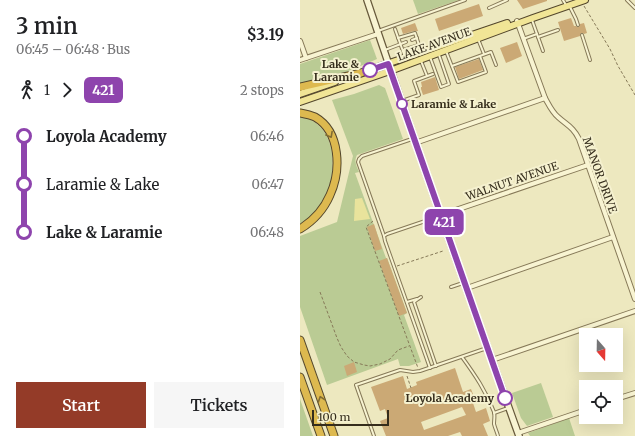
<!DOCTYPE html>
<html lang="en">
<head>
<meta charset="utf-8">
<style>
  :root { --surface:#fff; --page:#f6f6f6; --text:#202124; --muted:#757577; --accent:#943b28 }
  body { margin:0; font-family:Merriweather,serif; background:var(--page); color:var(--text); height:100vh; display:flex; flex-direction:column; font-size:15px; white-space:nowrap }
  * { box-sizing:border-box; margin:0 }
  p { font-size:13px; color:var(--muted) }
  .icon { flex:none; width:22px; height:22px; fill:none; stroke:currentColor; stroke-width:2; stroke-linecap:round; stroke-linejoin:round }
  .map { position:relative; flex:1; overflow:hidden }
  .side { display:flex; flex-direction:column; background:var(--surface); width:300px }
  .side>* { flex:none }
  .badge { padding:0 8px; border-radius:6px; font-size:14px; line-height:26px }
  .needle { width:26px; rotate:160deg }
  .fabs { position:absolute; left:279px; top:328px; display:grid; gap:8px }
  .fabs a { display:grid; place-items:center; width:44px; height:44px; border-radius:0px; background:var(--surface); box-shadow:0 4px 16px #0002; font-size:20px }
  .scale { position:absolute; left:12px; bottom:10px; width:77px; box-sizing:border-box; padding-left:4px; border:2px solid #352d1c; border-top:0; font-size:11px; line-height:14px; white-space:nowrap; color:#352d1c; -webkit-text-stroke:3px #f5f1cf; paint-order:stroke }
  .map>.badge { position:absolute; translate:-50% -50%; box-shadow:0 0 0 2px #fff }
  .legs { display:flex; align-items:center; gap:6px; height:44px; padding:0 16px; font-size:13px }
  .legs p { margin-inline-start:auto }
  .headline { display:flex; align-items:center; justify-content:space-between; height:68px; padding:0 16px }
  h1 { font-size:22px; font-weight:600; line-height:30px }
  .button { display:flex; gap:8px; margin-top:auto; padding:8px 16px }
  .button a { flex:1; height:46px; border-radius:0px; background:var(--accent); color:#fff; font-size:16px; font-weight:600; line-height:46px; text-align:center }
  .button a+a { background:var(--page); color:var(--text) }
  ul { padding:0 16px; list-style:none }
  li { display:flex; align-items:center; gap:14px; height:48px; font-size:15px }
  li i { display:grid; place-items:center; width:6px; height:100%; margin:0 5px; background:currentColor }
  li i::after { content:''; width:10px; height:10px; margin:-5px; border:3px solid; border-radius:50%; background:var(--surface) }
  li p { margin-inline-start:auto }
  li:first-child i { background:linear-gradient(#0000 50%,currentColor 0) }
  li:last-child i { background:linear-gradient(currentColor 50%,#0000 0) }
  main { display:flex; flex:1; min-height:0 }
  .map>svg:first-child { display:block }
</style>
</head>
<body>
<main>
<section class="side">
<div class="headline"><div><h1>3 min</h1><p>06:45 – 06:48 · Bus</p></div><b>$3.19</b></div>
<div class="legs"><svg class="icon" aria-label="walk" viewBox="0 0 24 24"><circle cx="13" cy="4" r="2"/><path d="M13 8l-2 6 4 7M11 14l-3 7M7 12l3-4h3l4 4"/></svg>1<svg class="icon" aria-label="forward" viewBox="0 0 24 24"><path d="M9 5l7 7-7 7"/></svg><b class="badge" style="background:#8e44ad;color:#fff">421</b><p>2 stops</p></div>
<ul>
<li><i style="color:#8e44ad"></i><b>Loyola Academy</b><p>06:46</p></li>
<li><i style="color:#8e44ad"></i><span>Laramie &amp; Lake</span><p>06:47</p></li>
<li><i style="color:#8e44ad"></i><b>Lake &amp; Laramie</b><p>06:48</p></li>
</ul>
<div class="button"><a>Start</a><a>Tickets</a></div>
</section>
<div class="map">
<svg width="335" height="436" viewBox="0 0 335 436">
  <rect width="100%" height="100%" fill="#ede8bf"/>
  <!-- green -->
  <g fill="#bacb94">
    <polygon points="113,0 159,0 118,14"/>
    <polygon points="70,40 77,59 49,71 24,79 0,84 0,64"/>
    <path d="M79,85L85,88L103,139L57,155C54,161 56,165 59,172L55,173L86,258H87L107,313L104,315L121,362L109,366H100L98,359L27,385L0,307V236L37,222L53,156L32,100L54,94Z"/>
    <path d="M0,116C10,118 17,123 23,130C43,157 30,210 0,224Z"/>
    <polygon points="241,383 253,417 227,426 221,418 212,393"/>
    <polygon points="0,399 13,436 0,436"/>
    <polygon points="269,418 275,436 230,436 228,433"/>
  </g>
  <!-- sand -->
  <polygon fill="#e9e39c" points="62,198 70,219 54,221 55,199"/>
  <!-- building -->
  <g fill="#cba975" fill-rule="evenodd">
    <polygon points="217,0 247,0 247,1 223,9"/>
    <polygon points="179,4 183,16 139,31 135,19"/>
    <polygon points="271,18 274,26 276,26 277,27 279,27 280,24 284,23 287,33 284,34 283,33 281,33 280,36 264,41 258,22"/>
    <polygon points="115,23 118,31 114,31 103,34 101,28"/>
    <polygon points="217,42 222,56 206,63 200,48"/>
    <polygon points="179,59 183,70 159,79 155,67"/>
    <polygon points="135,77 139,90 123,95 121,89 121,87 122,87 121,82"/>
    <polygon points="74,224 82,249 75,251 67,227"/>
    <polygon points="87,258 107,313 99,316 79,261"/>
    <polygon points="54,362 57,372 47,376 44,366"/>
    <path d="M155,368L163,392L171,389L176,402L173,403L176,412L186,408L190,421L183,424L188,436H162L160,432L148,436H86L80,421L88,418L85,409L80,411L71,387L103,376L107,389L117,385L116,382ZM162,407L166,415L124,430L121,422Z"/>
  </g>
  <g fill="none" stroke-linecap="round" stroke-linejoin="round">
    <!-- lane casing -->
    <g stroke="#867958" stroke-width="4">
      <g id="lane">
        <polyline points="263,0 266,5"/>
        <polyline points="327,0 335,8"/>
        <polyline points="270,7 276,19 278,25"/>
        <polyline points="189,8 207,0"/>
        <polyline points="232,20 243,51"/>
        <polyline points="95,29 105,57"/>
        <polyline points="78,31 165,0"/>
        <polyline points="282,35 290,60"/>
        <polyline points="238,37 258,30"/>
        <polyline points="98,38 115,33 121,51"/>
        <polyline points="178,39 184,54"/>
        <polyline points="223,39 237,34"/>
        <polyline points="112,40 117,38"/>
        <polyline points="85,50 106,42"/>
        <polyline points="103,50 119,45"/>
        <polyline points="146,51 158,82 186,72 180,56"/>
        <polyline points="130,57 141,87 149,84 139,55"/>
        <polyline points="121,61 127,76"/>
        <polyline points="152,66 191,52 196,65"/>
        <polyline points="102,101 119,95 114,81 133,74"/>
        <polyline points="84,236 58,162 59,159 62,156 112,139"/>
        <polyline points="151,287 163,283"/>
        <polyline points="121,297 118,299 114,302 136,366"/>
        <polyline points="107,302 117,299"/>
        <path d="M162,357C175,375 186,391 194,412C195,416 194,420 194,424C195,428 197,432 198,436"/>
        <polyline points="130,368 85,241 84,236 87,234 140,216"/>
        <polyline points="194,413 208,408"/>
        <polyline points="74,436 56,385 100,370 113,372 120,371 187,348"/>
      </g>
    </g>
    <!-- street casing -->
    <g stroke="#867958" stroke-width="6">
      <g id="street">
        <path d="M217,21L245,98C249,105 252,112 258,117C268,126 273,127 279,139L335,299"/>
        <polyline points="0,41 6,58"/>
        <polyline points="0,60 78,34"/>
        <polyline points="115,143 245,98"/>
        <polyline points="141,215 288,165"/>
        <polyline points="167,288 313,237"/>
        <polyline points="192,360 335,311"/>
        <polyline points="316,399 335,393"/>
        <polyline points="218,433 286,410"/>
      </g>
    </g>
    <!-- secondary casing -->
    <g stroke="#67593b" stroke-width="8">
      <path id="secondary" d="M67,0C116,146 167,291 219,436"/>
    </g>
    <!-- primary casing -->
    <g stroke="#53462c" stroke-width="8">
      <g id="primary">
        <polyline points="57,74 207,23"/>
        <polyline points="0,94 35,82"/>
        <polyline points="0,102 90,71 233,18 285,0"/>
      </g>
    </g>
    <!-- highway casing -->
    <g stroke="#53462c" stroke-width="9">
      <g id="highway">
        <polyline points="0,87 61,73"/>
        <path d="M0,113C5,114 10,115 15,117C41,132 41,171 30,195C24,209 13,221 0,229"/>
        <polyline points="0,340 34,436"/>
        <polyline points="0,377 21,436"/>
      </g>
    </g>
    <!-- path -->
    <g stroke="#867958" stroke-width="1" stroke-dasharray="3 2" stroke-linecap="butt">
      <polyline points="284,6 310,49 318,66 335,95"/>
      <polyline points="73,221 66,227 118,368"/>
      <polyline points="97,266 143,251"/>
      <polyline points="20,292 37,338 41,347 47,356 54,362 64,365 70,366 80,364 90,359 98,350 109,346"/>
      <polyline points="107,376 111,388"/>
    </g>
    <!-- lane -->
    <use href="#lane" stroke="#f8f4d2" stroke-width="2"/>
    <!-- street -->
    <use href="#street" stroke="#f8f4d2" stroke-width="4"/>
    <!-- secondary -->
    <use href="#secondary" stroke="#f8f4d2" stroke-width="5.5"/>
    <!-- primary -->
    <use href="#primary" stroke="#f1e596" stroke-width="6"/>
    <!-- highway -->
    <use href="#highway" stroke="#ddb94f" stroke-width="7"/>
  </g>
  <!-- one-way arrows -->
  <defs><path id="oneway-chevron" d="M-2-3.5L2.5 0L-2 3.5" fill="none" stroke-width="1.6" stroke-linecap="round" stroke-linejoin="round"/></defs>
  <g stroke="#816c33">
    <use href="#oneway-chevron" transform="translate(30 135) rotate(61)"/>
    <use href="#oneway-chevron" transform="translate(21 399) rotate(-109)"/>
  </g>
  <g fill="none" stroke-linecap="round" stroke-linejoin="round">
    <!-- line-1 casing -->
    <g stroke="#fff" stroke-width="9">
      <polyline id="line-1" points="70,70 88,64 205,398"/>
    </g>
    <!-- line-1 -->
    <use href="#line-1" stroke="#8e44ad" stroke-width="6"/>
  </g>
  <!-- markers -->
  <g fill="#fff" stroke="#8e44ad" stroke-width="2">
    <circle cx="70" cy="70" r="7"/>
    <circle cx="102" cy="104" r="5"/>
    <circle cx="205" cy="398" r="7"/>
  </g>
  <g text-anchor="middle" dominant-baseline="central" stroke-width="4" stroke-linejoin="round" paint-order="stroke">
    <!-- street labels -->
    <g font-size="11" fill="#352d1c" stroke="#f5f1cf">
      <text transform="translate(134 44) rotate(-20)">LAKE AVENUE</text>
      <text transform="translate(300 175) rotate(70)">MANOR DRIVE</text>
      <text transform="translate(212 181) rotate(-19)">WALNUT AVENUE</text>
    </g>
    <!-- stop labels -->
    <g font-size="11" font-weight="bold" fill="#352d1c" stroke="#f5f1cf" text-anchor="end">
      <text x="59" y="64">Lake &amp;<tspan x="59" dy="13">Laramie</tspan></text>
      <text x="111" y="104" text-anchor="start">Laramie &amp; Lake</text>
      <text x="194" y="398">Loyola Academy</text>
    </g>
  </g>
</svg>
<div class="fabs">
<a><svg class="needle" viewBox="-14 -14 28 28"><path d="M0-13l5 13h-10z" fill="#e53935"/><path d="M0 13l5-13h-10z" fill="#757577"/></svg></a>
<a><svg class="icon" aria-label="locate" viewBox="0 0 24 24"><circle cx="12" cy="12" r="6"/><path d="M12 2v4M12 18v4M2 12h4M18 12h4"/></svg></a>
</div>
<div class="scale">100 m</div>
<b class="badge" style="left:144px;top:222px;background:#8e44ad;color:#fff">421</b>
</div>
</main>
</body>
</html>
